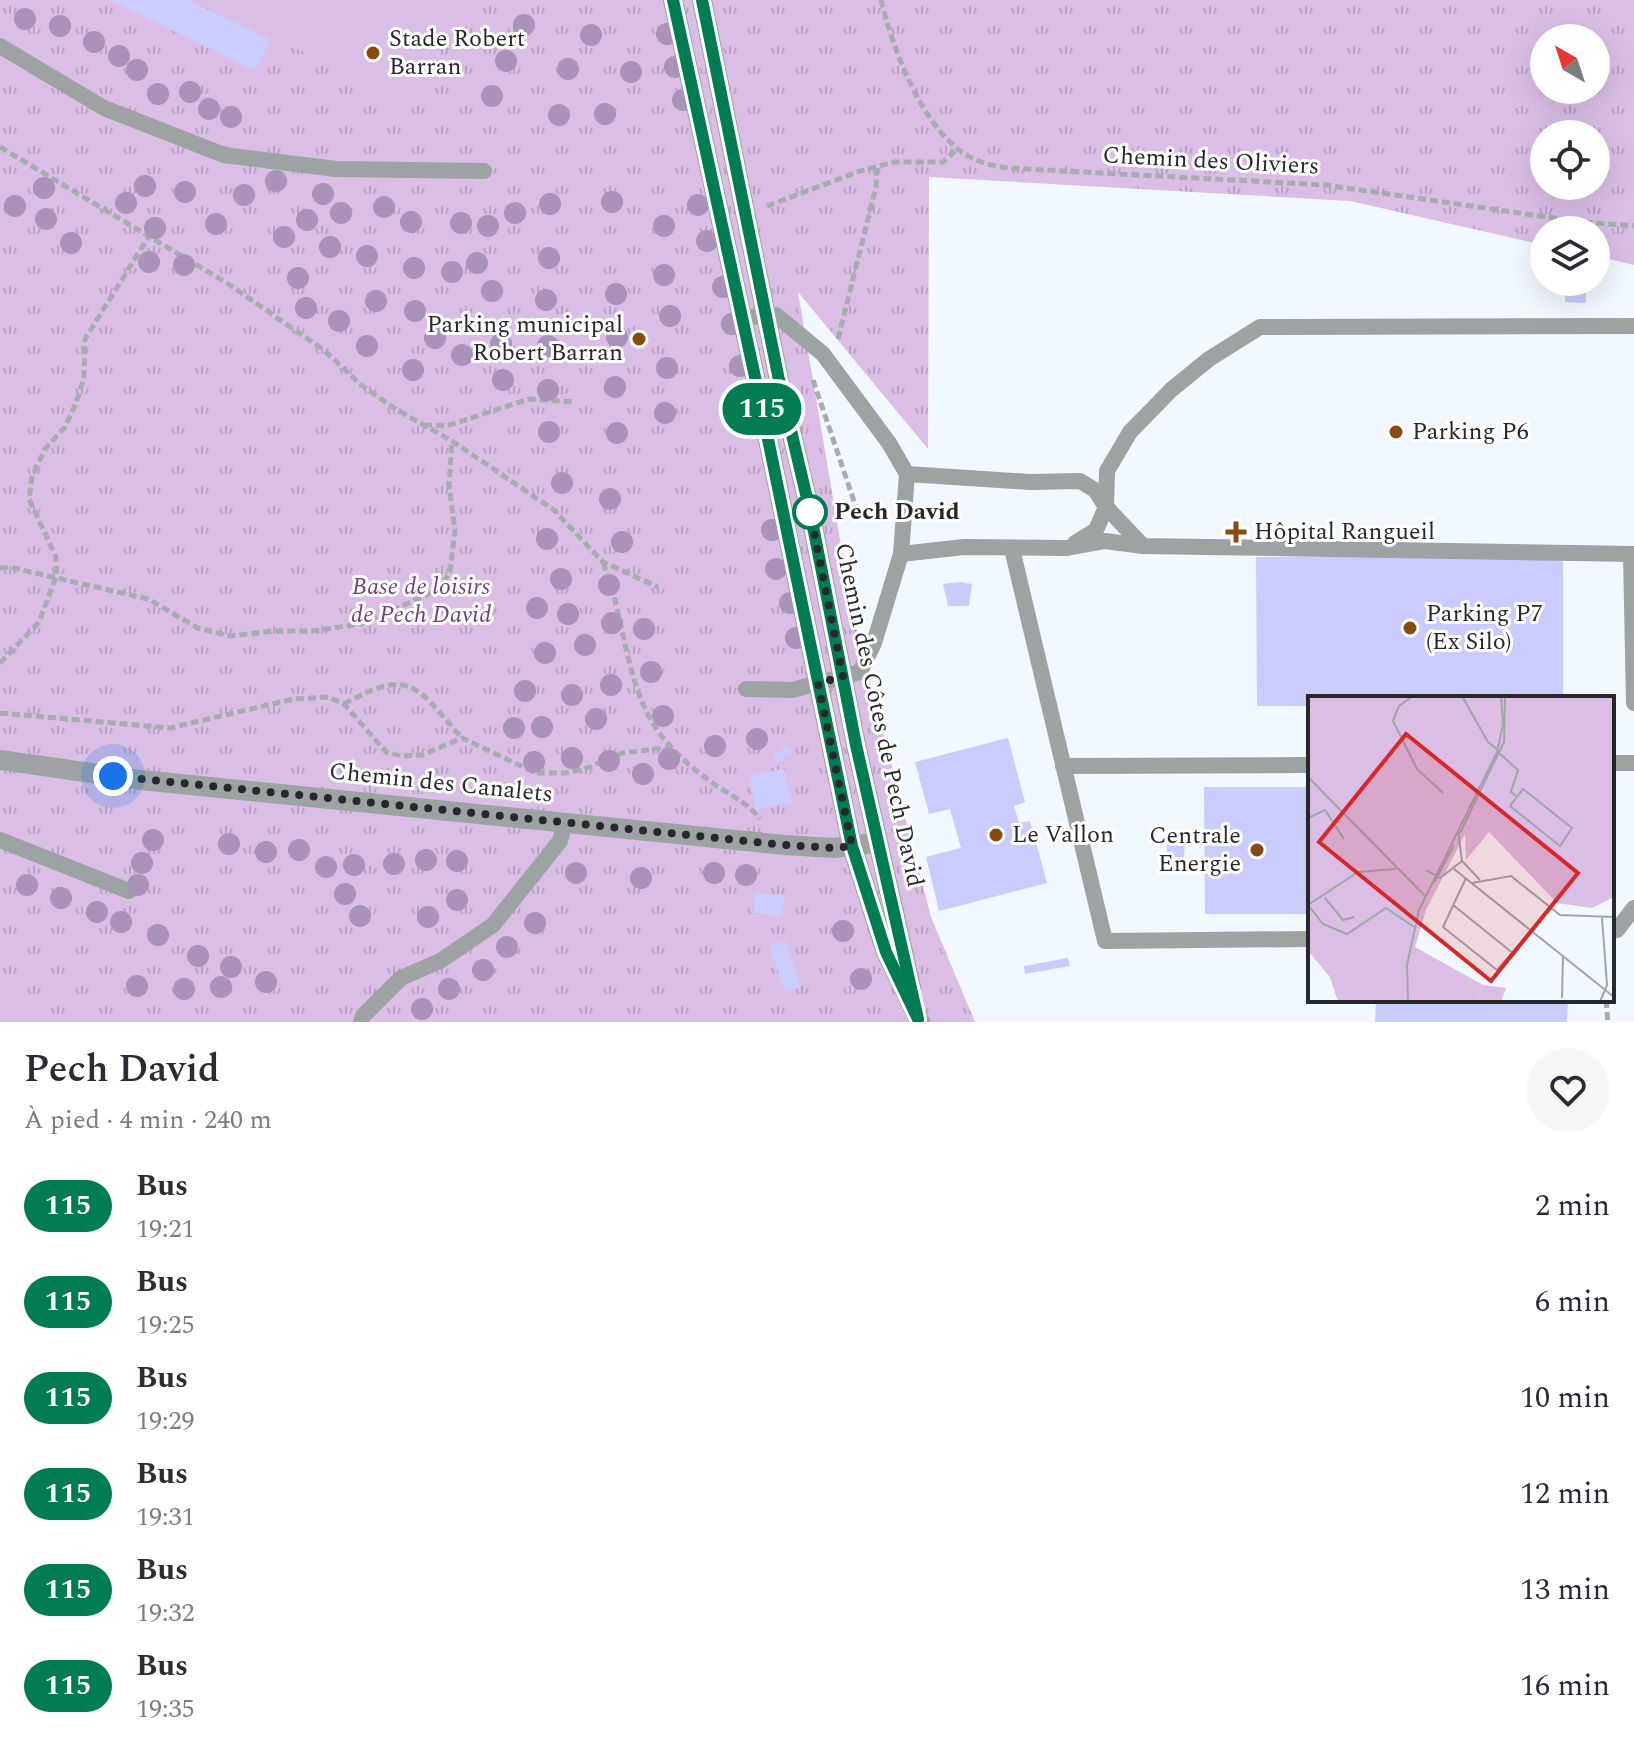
<!DOCTYPE html>
<html lang="fr">
<head>
<meta charset="utf-8">
<style>
  :root { --surface:#fff; --page:#f7f7f7; --text:#2b2b33; --muted:#7c7c81 }
  body { margin:0; font-family:Spectral,serif; background:var(--page); color:var(--text); height:100vh; display:flex; flex-direction:column; font-size:30px; white-space:nowrap }
  * { box-sizing:border-box; margin:0 }
  p { font-size:26px; color:var(--muted) }
  .icon { flex:none; width:44px; height:44px; fill:none; stroke:currentColor; stroke-width:2; stroke-linecap:round; stroke-linejoin:round }
  .map { position:relative; height:1022px; overflow:hidden }
  .side { display:flex; flex-direction:column; background:var(--surface); flex:1 }
  .side>* { flex:none }
  .badge { padding:0 16px; border-radius:26px; font-size:28px; line-height:52px }
  .needle { width:52px; rotate:321deg }
  .controls { position:absolute; left:1530px; top:24px; display:grid; gap:16px }
  .controls a { display:grid; place-items:center; width:80px; height:80px; border-radius:50%; background:var(--surface); box-shadow:0 8px 32px #0002; font-size:40px }
  .you { position:absolute; width:40px; height:40px; margin:-20px; border:6px solid #fff; border-radius:50%; background:#1a73e8; box-shadow:0 0 0 12px #1a73e833 }
  .map>.badge { position:absolute; translate:-50% -50%; box-shadow:0 0 0 4px #fff }
  .round { display:grid; place-items:center; flex:none; width:84px; height:84px; border-radius:42px; background:var(--page) }
  .head { display:flex; align-items:center; justify-content:space-between; height:136px; padding:0 24px }
  h1 { font-size:38px; font-weight:600; line-height:60px }
  ul { padding:0; list-style:none }
  li { display:flex; align-items:center; gap:24px; height:96px; padding:0 24px }
  li div { flex:1 }
  li b { display:block; font-size:30px }
  li em { font-style:normal }
  li .badge { min-width:88px; font-weight:700; text-align:center }
  .map>svg:first-child { display:block }
</style>
</head>
<body>
<div class="map">
<svg width="1634" height="1022" viewBox="0 0 1634 1022">
  <defs>
    <pattern id="park-tufts" width="24" height="20" patternUnits="userSpaceOnUse" patternTransform="scale(2)"><rect width="24" height="20" fill="#dabee6"/><path d="M3 7l-1-3M5 7V3M7 7l1-3M15 17l-1-3M17 17v-4M19 17l1-3" fill="none" stroke="#bba3c5"/></pattern>
  </defs>
  <rect width="100%" height="100%" fill="#f2f8ff"/>
  <!-- park -->
  <path fill="url(#park-tufts)" fill-rule="evenodd" d="M0,0H1634V265L1596,256V230H1544V245L1350,201L929,177L928,449L798,292L853,616L931,917L975,1022H0ZM1544,38H1596V90H1544ZM1544,134H1596V186H1544Z"/>
  <!-- garden -->
  <g fill="#dabee6">
    <polygon points="199,0 466,0 413,106"/>
    <polygon points="0,1001 43,1010 40,1022 0,1022"/>
  </g>
  <!-- building -->
  <g fill="#c9ccfc">
    <polygon points="110,0 189,0 271,40 255,71"/>
    <polygon points="1565,287 1586,287 1586,303 1565,302"/>
    <polygon points="1563,555 1563,698 1310,698 1310,706 1257,706 1256,557"/>
    <polygon points="960,582 972,584 969,606 948,606 943,584"/>
    <polygon points="1008,738 1025,802 1014,806 1019,823 1030,821 1047,883 939,911 926,857 961,848 950,809 929,814 915,762"/>
    <polygon points="788,745 790,754 783,755 784,760 776,762 774,753 782,752 780,747"/>
    <polygon points="784,769 792,802 756,810 749,776"/>
    <polygon points="1204,787 1310,787 1310,914 1205,914"/>
    <polygon points="1167,843 1185,843 1184,857 1167,857"/>
    <polygon points="755,893 784,896 782,916 753,913"/>
    <polygon points="785,940 801,987 785,992 769,946"/>
    <polygon points="1068,958 1070,966 1025,974 1024,966"/>
    <polygon points="1376,1000 1568,1000 1567,1022 1375,1022"/>
  </g>
  <g fill="none" stroke-linecap="round" stroke-linejoin="round">
    <!-- path -->
    <g stroke="#a7acb1" stroke-width="5" stroke-dasharray="8 4" stroke-linecap="butt">
      <path d="M881,0C893,50 924,134 972,158C983,164 996,166 1008,168L1326,185L1582,222L1634,226"/>
      <polyline points="0,147 227,283 325,351 361,385 394,408 452,441 554,510 603,562 658,587"/>
      <polyline points="767,206 860,171 894,162 943,162 957,149"/>
      <polyline points="838,339 876,187 877,168"/>
      <polyline points="813,380 858,513 884,509"/>
      <polyline points="424,425 447,426 529,399 574,402"/>
      <path d="M603,563C628,624 623,695 670,746C683,761 700,774 717,786C732,796 749,804 760,819"/>
      <polyline points="0,568 9,567 148,599 198,628 230,636 274,631 313,631 361,624 440,589 450,571 455,530 449,486 452,441"/>
      <polyline points="0,663 39,622 56,577 56,557 29,499 32,477 45,449 65,427 76,403 84,378 85,339 149,236"/>
      <path d="M344,704C412,666 416,687 462,738"/>
      <polyline points="0,713 170,728 293,699 328,697 344,704 386,752 402,756 422,755 462,738 536,773 565,773 587,768 622,753 671,747"/>
      <polyline points="1606,1000 1608,1022"/>
    </g>
    <!-- lane -->
    <g stroke="#9da2a3" stroke-width="16">
      <polyline points="0,46 104,108 224,155 336,169 484,171"/>
      <polyline points="742,318 776,315 823,354 889,443 907,474 901,554 874,643 860,672 792,690 746,689"/>
      <polyline points="907,474 1030,482 1080,481 1095,490 1106,507 1143,546"/>
      <polyline points="1075,543 1096,530 1106,507 1107,471 1130,432 1171,390 1209,359 1260,327 1634,326"/>
      <polyline points="1012,549 1105,941 1310,939"/>
      <polyline points="901,554 964,547 1067,548 1105,541 1143,546 1634,554"/>
      <polyline points="1631,554 1634,703"/>
      <polyline points="1612,763 1634,763"/>
      <polyline points="1063,766 1310,765"/>
      <polyline points="0,840 129,891"/>
      <polyline points="1612,931 1617,930 1634,908"/>
      <polyline points="361,1022 363,1016 401,978 440,961 493,925 560,841 565,821"/>
    </g>
    <!-- street -->
    <g stroke="#9da2a3" stroke-width="20">
      <polyline points="673,0 757,386 852,846 886,952 920,1022"/>
      <polyline points="702,0 779,380 810,511 856,745 911,987"/>
      <polyline points="0,760 141,780 785,845 834,848 866,844"/>
    </g>
  </g>
  <!-- trees -->
  <g fill="#a993ba">
    <circle cx="25" cy="19" r="11"/>
    <circle cx="524" cy="25" r="11"/>
    <circle cx="60" cy="26" r="11"/>
    <circle cx="667" cy="34" r="11"/>
    <circle cx="591" cy="35" r="11"/>
    <circle cx="94" cy="42" r="11"/>
    <circle cx="119" cy="56" r="11"/>
    <circle cx="506" cy="61" r="11"/>
    <circle cx="675" cy="67" r="11"/>
    <circle cx="568" cy="69" r="11"/>
    <circle cx="137" cy="70" r="11"/>
    <circle cx="631" cy="72" r="11"/>
    <circle cx="190" cy="92" r="11"/>
    <circle cx="158" cy="94" r="11"/>
    <circle cx="492" cy="96" r="11"/>
    <circle cx="683" cy="100" r="11"/>
    <circle cx="209" cy="109" r="11"/>
    <circle cx="605" cy="114" r="11"/>
    <circle cx="559" cy="115" r="11"/>
    <circle cx="231" cy="117" r="11"/>
    <circle cx="276" cy="181" r="11"/>
    <circle cx="145" cy="186" r="11"/>
    <circle cx="44" cy="188" r="11"/>
    <circle cx="185" cy="192" r="11"/>
    <circle cx="323" cy="194" r="11"/>
    <circle cx="244" cy="195" r="11"/>
    <circle cx="612" cy="202" r="11"/>
    <circle cx="126" cy="203" r="11"/>
    <circle cx="550" cy="204" r="11"/>
    <circle cx="698" cy="205" r="11"/>
    <circle cx="15" cy="206" r="11"/>
    <circle cx="384" cy="207" r="11"/>
    <circle cx="341" cy="213" r="11"/>
    <circle cx="515" cy="213" r="11"/>
    <circle cx="46" cy="219" r="11"/>
    <circle cx="307" cy="220" r="11"/>
    <circle cx="411" cy="222" r="11"/>
    <circle cx="461" cy="223" r="11"/>
    <circle cx="216" cy="224" r="11"/>
    <circle cx="488" cy="226" r="11"/>
    <circle cx="664" cy="226" r="11"/>
    <circle cx="155" cy="228" r="11"/>
    <circle cx="284" cy="237" r="11"/>
    <circle cx="707" cy="241" r="11"/>
    <circle cx="71" cy="243" r="11"/>
    <circle cx="330" cy="247" r="11"/>
    <circle cx="367" cy="256" r="11"/>
    <circle cx="549" cy="258" r="11"/>
    <circle cx="149" cy="262" r="11"/>
    <circle cx="477" cy="263" r="11"/>
    <circle cx="184" cy="265" r="11"/>
    <circle cx="414" cy="268" r="11"/>
    <circle cx="452" cy="272" r="11"/>
    <circle cx="664" cy="275" r="11"/>
    <circle cx="298" cy="278" r="11"/>
    <circle cx="723" cy="287" r="11"/>
    <circle cx="492" cy="291" r="11"/>
    <circle cx="616" cy="294" r="11"/>
    <circle cx="546" cy="300" r="11"/>
    <circle cx="376" cy="301" r="11"/>
    <circle cx="306" cy="308" r="11"/>
    <circle cx="415" cy="311" r="11"/>
    <circle cx="670" cy="316" r="11"/>
    <circle cx="339" cy="321" r="11"/>
    <circle cx="732" cy="324" r="11"/>
    <circle cx="617" cy="337" r="11"/>
    <circle cx="435" cy="338" r="11"/>
    <circle cx="501" cy="344" r="11"/>
    <circle cx="367" cy="346" r="11"/>
    <circle cx="548" cy="346" r="11"/>
    <circle cx="462" cy="355" r="11"/>
    <circle cx="740" cy="366" r="11"/>
    <circle cx="667" cy="368" r="11"/>
    <circle cx="413" cy="370" r="11"/>
    <circle cx="503" cy="380" r="11"/>
    <circle cx="615" cy="387" r="11"/>
    <circle cx="548" cy="390" r="11"/>
    <circle cx="665" cy="413" r="11"/>
    <circle cx="549" cy="432" r="11"/>
    <circle cx="617" cy="433" r="11"/>
    <circle cx="562" cy="483" r="11"/>
    <circle cx="610" cy="499" r="11"/>
    <circle cx="772" cy="530" r="11"/>
    <circle cx="547" cy="539" r="11"/>
    <circle cx="622" cy="542" r="11"/>
    <circle cx="776" cy="569" r="11"/>
    <circle cx="561" cy="579" r="11"/>
    <circle cx="609" cy="585" r="11"/>
    <circle cx="790" cy="603" r="11"/>
    <circle cx="537" cy="608" r="11"/>
    <circle cx="568" cy="614" r="11"/>
    <circle cx="612" cy="623" r="11"/>
    <circle cx="644" cy="629" r="11"/>
    <circle cx="796" cy="638" r="11"/>
    <circle cx="585" cy="645" r="11"/>
    <circle cx="545" cy="653" r="11"/>
    <circle cx="651" cy="672" r="11"/>
    <circle cx="611" cy="685" r="11"/>
    <circle cx="525" cy="691" r="11"/>
    <circle cx="572" cy="695" r="11"/>
    <circle cx="663" cy="716" r="11"/>
    <circle cx="596" cy="719" r="11"/>
    <circle cx="542" cy="727" r="11"/>
    <circle cx="514" cy="728" r="11"/>
    <circle cx="757" cy="739" r="11"/>
    <circle cx="715" cy="746" r="11"/>
    <circle cx="572" cy="758" r="11"/>
    <circle cx="669" cy="759" r="11"/>
    <circle cx="609" cy="761" r="11"/>
    <circle cx="534" cy="762" r="11"/>
    <circle cx="643" cy="774" r="11"/>
    <circle cx="153" cy="840" r="11"/>
    <circle cx="229" cy="844" r="11"/>
    <circle cx="299" cy="850" r="11"/>
    <circle cx="266" cy="852" r="11"/>
    <circle cx="426" cy="860" r="11"/>
    <circle cx="457" cy="861" r="11"/>
    <circle cx="142" cy="863" r="11"/>
    <circle cx="394" cy="864" r="11"/>
    <circle cx="354" cy="865" r="11"/>
    <circle cx="326" cy="867" r="11"/>
    <circle cx="576" cy="873" r="11"/>
    <circle cx="714" cy="873" r="11"/>
    <circle cx="746" cy="875" r="11"/>
    <circle cx="641" cy="878" r="11"/>
    <circle cx="27" cy="885" r="11"/>
    <circle cx="138" cy="885" r="11"/>
    <circle cx="345" cy="894" r="11"/>
    <circle cx="61" cy="898" r="11"/>
    <circle cx="457" cy="900" r="11"/>
    <circle cx="97" cy="912" r="11"/>
    <circle cx="360" cy="916" r="11"/>
    <circle cx="428" cy="917" r="11"/>
    <circle cx="121" cy="922" r="11"/>
    <circle cx="535" cy="923" r="11"/>
    <circle cx="843" cy="931" r="11"/>
    <circle cx="158" cy="935" r="11"/>
    <circle cx="507" cy="947" r="11"/>
    <circle cx="198" cy="956" r="11"/>
    <circle cx="231" cy="967" r="11"/>
    <circle cx="483" cy="970" r="11"/>
    <circle cx="861" cy="979" r="11"/>
    <circle cx="266" cy="982" r="11"/>
    <circle cx="137" cy="986" r="11"/>
    <circle cx="221" cy="987" r="11"/>
    <circle cx="184" cy="989" r="11"/>
    <circle cx="449" cy="989" r="11"/>
    <circle cx="422" cy="1009" r="11"/>
  </g>
  <g fill="none" stroke-linecap="round" stroke-linejoin="round">
    <!-- line casing -->
    <g stroke="#fff" stroke-width="18">
      <polyline id="line" points="673,0 757,386 852,846 886,952 918,1019 856,745 810,511 779,380 702,0"/>
    </g>
    <!-- line -->
    <use href="#line" stroke="#007c52" stroke-width="12"/>
    <!-- walk -->
    <polyline stroke="#26282a" stroke-width="8" stroke-dasharray="0 14.4" points="113,776 785,845 834,848 852,846 818,683 843,677 810,512"/>
  </g>
  <!-- markers -->
  <g fill="#894a0f" stroke="#fff" stroke-width="3">
    <circle cx="373" cy="53" r="8"/>
    <circle cx="639" cy="339" r="8"/>
    <circle cx="1396" cy="432" r="8"/>
    <path d="M1232 520h8v8h8v8h-8v8h-8v-8h-8v-8h8z"/>
    <circle cx="1410" cy="628" r="8"/>
    <circle cx="996" cy="835" r="8"/>
    <circle cx="1257" cy="850" r="8"/>
  </g>
  <circle fill="#fff" stroke="#007c52" stroke-width="4" cx="810" cy="512" r="16"/>
  <g text-anchor="middle" dominant-baseline="central" stroke-width="6" stroke-linejoin="round" paint-order="stroke">
    <!-- poi labels -->
    <g font-size="24" fill="#26282a" stroke="#fff" text-anchor="start">
      <text x="389" y="39">Stade Robert<tspan x="389" dy="28">Barran</tspan></text>
      <text x="623" y="325" text-anchor="end">Parking municipal<tspan x="623" dy="28">Robert Barran</tspan></text>
      <text x="1412" y="432">Parking P6</text>
      <text x="1254" y="532">Hôpital Rangueil</text>
      <text x="1426" y="614">Parking P7<tspan x="1426" dy="28">(Ex Silo)</tspan></text>
      <text x="1012" y="835">Le Vallon</text>
      <text x="1241" y="836" text-anchor="end">Centrale<tspan x="1241" dy="28">Energie</tspan></text>
    </g>
    <!-- street labels -->
    <g font-size="24" fill="#26282a" stroke="#fff">
      <text transform="translate(1211 161) rotate(3)">Chemin des Oliviers</text>
      <text transform="translate(879 715) rotate(78)">Chemin des Côtes de Pech David</text>
      <text transform="translate(441 783) rotate(6)">Chemin des Canalets</text>
    </g>
    <!-- stop labels -->
    <g font-size="24" font-weight="bold" fill="#26282a" stroke="#fff" text-anchor="start">
      <text x="834" y="512">Pech David</text>
    </g>
    <!-- park labels -->
    <g font-size="24" font-style="italic" fill="#6e4081" stroke="#fff">
      <text x="421" y="587">Base de loisirs<tspan x="421" dy="28">de Pech David</tspan></text>
    </g>
  </g>
  <!-- overview -->
  <g transform="translate(1308 696)">
    <rect width="306" height="306" fill="#f2f8ff"/>
    <path d="M175,289L198,292L193,306H168Z" fill="#dabee6"/>
    <path d="M0,0H306V201L284,212L249,207L181,136L158,164L157,138L118,214L107,251L175,289L168,306H30L22,281L0,255Z" fill="#dabee6"/>
    <path d="M128,0H145L175,65L133,84L100,13ZM20,153L38,176L2,199L0,168Z" fill="#dabee6"/>
    <path fill="none" stroke="#a0a5aa" stroke-width="2" d="M105,0L91,10L85,25L109,73L135,97M154,0L180,46L191,55M190,56L210,74L203,96L208,100M0,81L118,201M215,93L264,132L252,150L202,110ZM0,122L17,114L36,143M152,137L196,46L197,0M154,165L172,184M146,173L306,301M118,174L132,182L154,165L150,135M158,182L135,231L189,274L223,235M126,187L146,149M164,187L203,180L252,219L306,221M17,202L35,224L46,221M0,209L15,228L39,238L78,212L106,231M0,209L50,176L88,173M145,209L206,258M254,302L255,260M100,306L99,269L111,214L189,56L195,28L193,0M292,306L299,289L294,222"/>
    <path fill="#d62828" fill-opacity="0.15" stroke="#d62828" stroke-width="4" d="M98,38L270,177L183,285L11,146Z"/>
    <rect width="306" height="306" fill="none" stroke="#26282a" stroke-width="4"/>
  </g>
</svg>
<div class="controls">
<a><svg class="needle" viewBox="-14 -14 28 28"><path d="M0-13l5 13h-10z" fill="#e53935"/><path d="M0 13l5-13h-10z" fill="#7c7c81"/></svg></a>
<a><svg class="icon" aria-label="locate" viewBox="0 0 24 24"><circle cx="12" cy="12" r="6"/><path d="M12 2v4M12 18v4M2 12h4M18 12h4"/></svg></a>
<a><svg class="icon" aria-label="layers" viewBox="0 0 24 24"><path d="M12 4l9 5-9 5-9-5zM3 14l9 5 9-5"/></svg></a>
</div>
<div class="you" style="left:113px;top:776px"></div>
<b class="badge" style="left:762px;top:409px;background:#007c52;color:#fff">115</b>
</div>
<section class="side">
<div class="head"><div><h1>Pech David</h1><p>À pied · 4 min · 240 m</p></div><a class="round"><svg class="icon" aria-label="heart" viewBox="0 0 24 24"><path d="M12 20l-8-8c-3-5 5-10 8-4 3-6 11-1 8 4z"/></svg></a></div>
<ul>
<li><span class="badge" style="background:#007c52;color:#fff">115</span><div><b>Bus</b><p>19:21</p></div><em>2 min</em></li>
<li><span class="badge" style="background:#007c52;color:#fff">115</span><div><b>Bus</b><p>19:25</p></div><em>6 min</em></li>
<li><span class="badge" style="background:#007c52;color:#fff">115</span><div><b>Bus</b><p>19:29</p></div><em>10 min</em></li>
<li><span class="badge" style="background:#007c52;color:#fff">115</span><div><b>Bus</b><p>19:31</p></div><em>12 min</em></li>
<li><span class="badge" style="background:#007c52;color:#fff">115</span><div><b>Bus</b><p>19:32</p></div><em>13 min</em></li>
<li><span class="badge" style="background:#007c52;color:#fff">115</span><div><b>Bus</b><p>19:35</p></div><em>16 min</em></li>
</ul>
</section>
</body>
</html>
